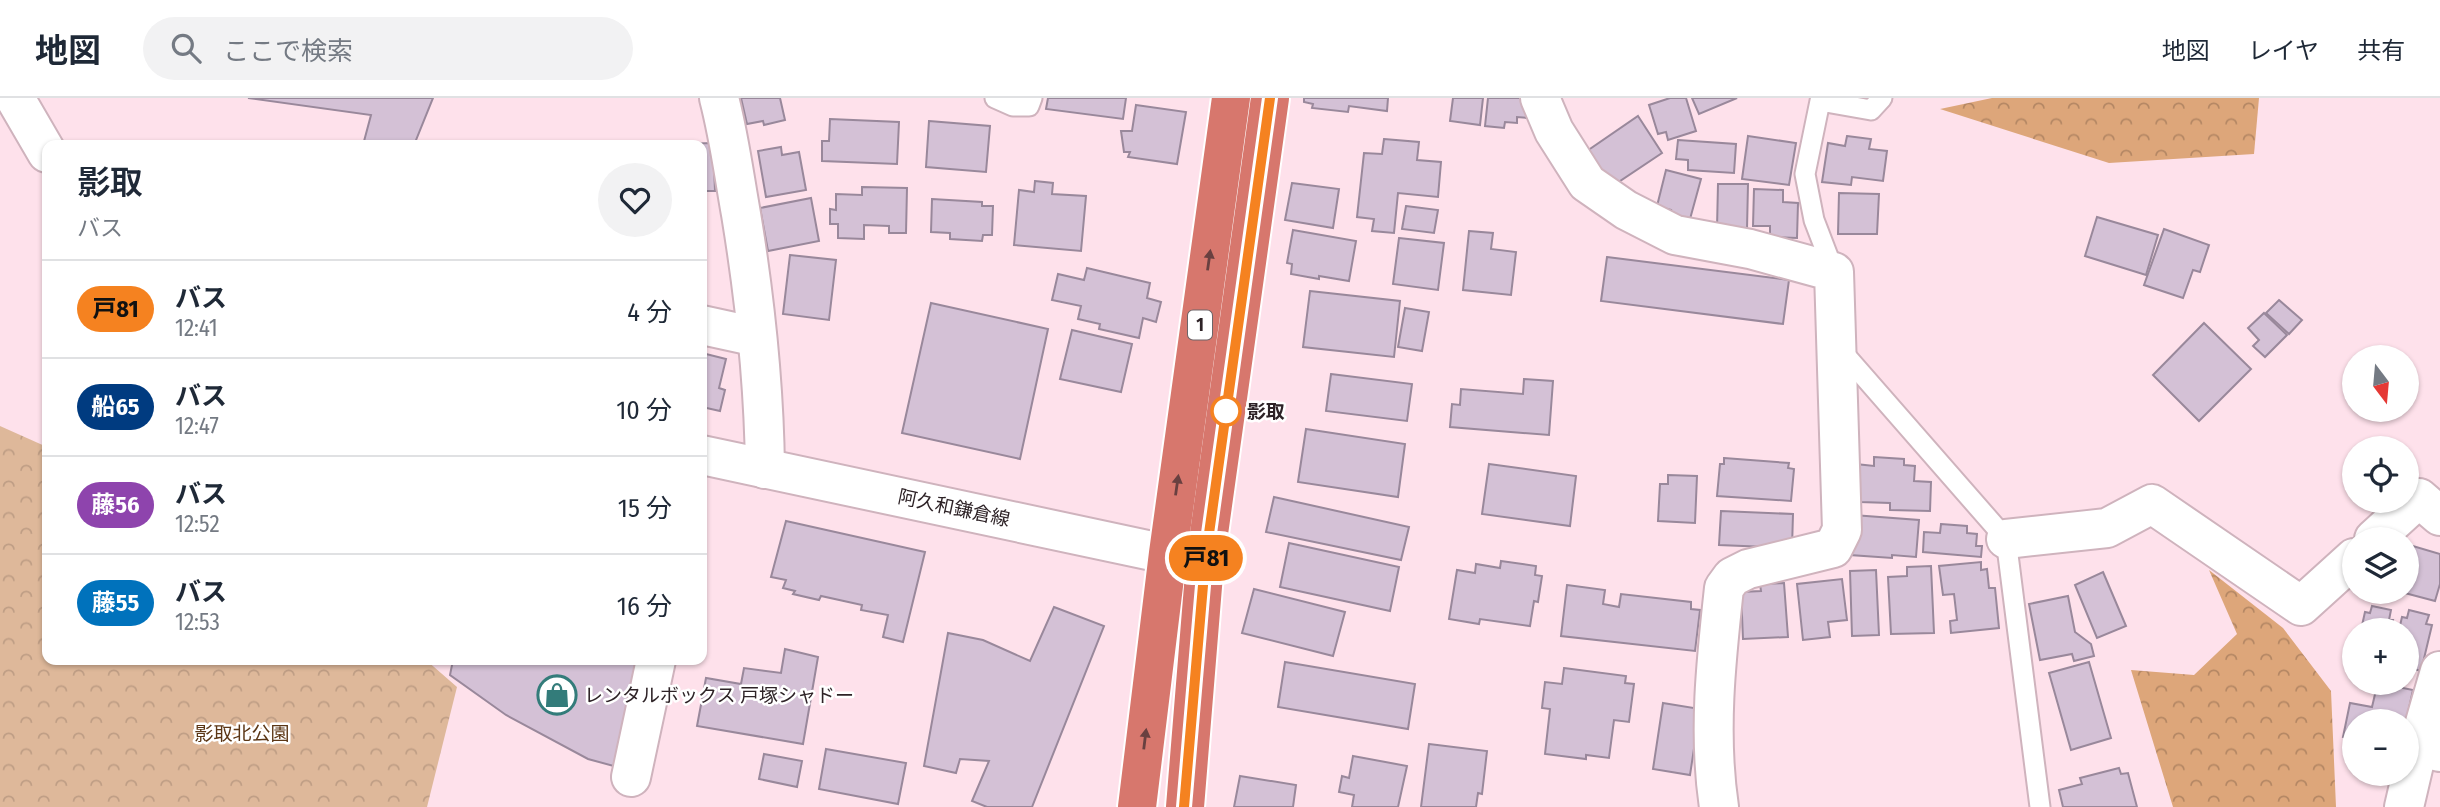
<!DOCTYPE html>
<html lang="ja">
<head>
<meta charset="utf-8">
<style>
  :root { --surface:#fff; --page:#f2f2f3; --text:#1f2937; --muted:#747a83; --line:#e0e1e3 }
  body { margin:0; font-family:"Fira Sans Condensed","Noto Sans JP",sans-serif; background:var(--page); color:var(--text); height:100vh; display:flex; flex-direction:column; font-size:26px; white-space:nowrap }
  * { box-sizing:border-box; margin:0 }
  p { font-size:23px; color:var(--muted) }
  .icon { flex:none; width:38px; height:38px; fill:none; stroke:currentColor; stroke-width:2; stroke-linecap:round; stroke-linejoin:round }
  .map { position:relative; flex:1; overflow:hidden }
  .side { position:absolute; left:42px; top:42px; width:665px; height:525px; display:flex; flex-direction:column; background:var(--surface); border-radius:14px; box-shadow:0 2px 5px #0004 }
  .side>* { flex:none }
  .badge { padding:0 14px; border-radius:23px; font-size:24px; line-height:46px }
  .needle { width:46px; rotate:164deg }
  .controls { position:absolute; left:2342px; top:247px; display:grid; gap:14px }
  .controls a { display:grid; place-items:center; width:77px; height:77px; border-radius:50%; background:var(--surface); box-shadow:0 2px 5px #0004; font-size:35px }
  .map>.badge { position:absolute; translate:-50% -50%; box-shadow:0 0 0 4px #fff }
  .round { display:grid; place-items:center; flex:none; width:74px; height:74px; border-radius:37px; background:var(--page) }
  .headline { display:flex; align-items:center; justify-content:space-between; height:119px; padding:0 35px }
  h1 { font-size:33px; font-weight:600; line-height:52px }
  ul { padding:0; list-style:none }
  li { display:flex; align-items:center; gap:21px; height:98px; padding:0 35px; border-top:2px solid var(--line) }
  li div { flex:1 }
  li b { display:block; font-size:26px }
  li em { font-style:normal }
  li .badge { min-width:77px; font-weight:700; text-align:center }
  header { display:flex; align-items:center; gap:42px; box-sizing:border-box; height:98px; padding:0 35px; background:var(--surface); border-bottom:2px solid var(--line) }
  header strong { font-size:33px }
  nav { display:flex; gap:38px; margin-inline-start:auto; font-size:24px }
  .search { width:490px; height:63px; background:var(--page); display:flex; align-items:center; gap:18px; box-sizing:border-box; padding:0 24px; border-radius:38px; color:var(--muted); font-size:26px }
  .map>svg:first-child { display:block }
</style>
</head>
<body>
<header>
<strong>地図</strong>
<div class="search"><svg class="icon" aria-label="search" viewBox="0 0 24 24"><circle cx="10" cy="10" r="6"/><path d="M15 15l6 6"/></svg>ここで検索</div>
<nav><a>地図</a><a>レイヤ</a><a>共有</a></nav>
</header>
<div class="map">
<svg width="2440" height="709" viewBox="0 0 2440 709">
  <defs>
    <pattern id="forest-crowns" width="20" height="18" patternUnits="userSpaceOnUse" patternTransform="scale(1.75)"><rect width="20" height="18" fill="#dda67a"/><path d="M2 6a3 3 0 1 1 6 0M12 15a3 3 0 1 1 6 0" fill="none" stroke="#b48764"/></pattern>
    <pattern id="park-crowns" width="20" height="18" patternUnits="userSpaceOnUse" patternTransform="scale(1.75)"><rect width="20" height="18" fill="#deb89a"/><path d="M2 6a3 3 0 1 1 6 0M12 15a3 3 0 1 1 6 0" fill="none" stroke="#bf9e85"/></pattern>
  </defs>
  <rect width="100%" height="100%" fill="#fee1eb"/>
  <!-- forest -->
  <g fill="url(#forest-crowns)">
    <polygon points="1992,0 2259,0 2254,56 2109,65 1940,11"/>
    <polygon points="2209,472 2283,530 2331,593 2336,709 2173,709 2131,572 2194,577 2237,536"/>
  </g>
  <!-- park -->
  <polygon fill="url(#park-crowns)" points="0,328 47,349 47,562 426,562 457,589 427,709 0,709"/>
  <!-- building -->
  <g fill="#d4c1d6" stroke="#99889b" stroke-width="2">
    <polygon points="248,0 433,0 414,47 363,47 371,17"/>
    <polygon points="741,0 780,0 785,22 764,27 763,23 747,26"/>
    <polygon points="1048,0 1126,0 1123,21 1046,11"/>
    <polygon points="1304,0 1388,0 1387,13 1349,8 1348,14 1312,10 1313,6 1304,4"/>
    <polygon points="1453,0 1483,0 1480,27 1450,23"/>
    <polygon points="1488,0 1531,0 1528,20 1517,19 1517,25 1505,24 1504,30 1485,28"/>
    <polygon points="1670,0 1686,0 1696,33 1668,42 1666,34 1658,36 1649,7"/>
    <polygon points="1692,0 1737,0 1699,16"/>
    <polygon points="1136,7 1186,14 1177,66 1128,59 1130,54 1124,54 1121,33 1132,33"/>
    <polygon points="1638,18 1662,55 1611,89 1587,53"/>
    <polygon points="830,21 899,24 897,66 822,63 822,43 829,43"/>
    <polygon points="929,23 990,28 986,74 926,69"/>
    <polygon points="1748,38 1796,45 1789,87 1742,81"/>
    <polygon points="1847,38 1871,41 1869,51 1887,53 1883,83 1852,79 1851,87 1822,84 1828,45 1845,48"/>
    <polygon points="1384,41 1419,44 1417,62 1441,64 1438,99 1398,95 1394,135 1372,133 1374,121 1357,119 1364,55 1382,56"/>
    <polygon points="1678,42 1736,46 1734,75 1688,72 1688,62 1676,61"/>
    <polygon points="713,45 715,93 702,93 702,47 676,46"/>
    <polygon points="781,49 782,57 799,54 806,92 766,99 758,53"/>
    <polygon points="1666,72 1701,81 1690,121 1670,116 1671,112 1657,108"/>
    <polygon points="1035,83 1053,85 1052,96 1086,98 1081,153 1014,147 1019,92 1034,94"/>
    <polygon points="1292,85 1339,91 1333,130 1285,122"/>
    <polygon points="1718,86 1748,86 1747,131 1717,130"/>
    <polygon points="862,89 907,90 906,135 889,135 889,128 864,127 864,141 838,140 838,126 830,126 830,111 836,112 836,96 862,97"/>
    <polygon points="1754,91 1783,92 1783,104 1798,105 1797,140 1770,139 1770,128 1753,128"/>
    <polygon points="1839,95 1879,96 1877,136 1838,136"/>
    <polygon points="811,100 819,143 768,153 760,110"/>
    <polygon points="932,101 982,104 982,108 993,108 992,137 983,137 982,143 950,141 950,135 931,134"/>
    <polygon points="1406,108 1438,112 1434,135 1402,131"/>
    <polygon points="2097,119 2158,137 2146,177 2085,158"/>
    <polygon points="2164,131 2209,147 2200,174 2193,172 2183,200 2144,187"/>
    <polygon points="1293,132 1356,143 1349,183 1319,178 1319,181 1291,176 1292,166 1287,165"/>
    <polygon points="1469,133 1493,135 1491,151 1516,154 1511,197 1463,192"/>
    <polygon points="1399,140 1444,145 1438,192 1393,186"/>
    <polygon points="790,157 836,162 829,222 783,216"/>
    <polygon points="1607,159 1789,182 1783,226 1601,203"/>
    <polygon points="1087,170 1150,185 1147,200 1161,204 1156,224 1143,220 1139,240 1099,231 1100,226 1078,221 1081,208 1052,202 1058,176 1084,182"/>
    <polygon points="1310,193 1400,203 1394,259 1303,249"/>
    <polygon points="2279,202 2302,222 2289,236 2266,215"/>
    <polygon points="931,205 1048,231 1020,361 902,335"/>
    <polygon points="1405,210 1429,214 1422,253 1398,249"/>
    <polygon points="2264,215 2287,237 2265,259 2253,248 2259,242 2248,230"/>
    <polygon points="2204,225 2251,271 2199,323 2153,277"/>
    <polygon points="1072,232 1132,246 1121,294 1060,281"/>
    <polygon points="702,255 726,261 719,290 725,292 720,313 702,309"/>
    <polygon points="1331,276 1412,286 1407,323 1326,313"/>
    <polygon points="1524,281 1553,283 1549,337 1450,329 1452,306 1460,307 1461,291 1523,296"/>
    <polygon points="1306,331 1405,346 1398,399 1298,384"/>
    <polygon points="1874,359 1904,361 1904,367 1915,368 1914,383 1931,384 1930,413 1890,412 1890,405 1860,404 1855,366 1874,368"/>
    <polygon points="1724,360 1789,365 1788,370 1794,371 1791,403 1717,398 1720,366 1724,366"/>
    <polygon points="1489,366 1576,378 1570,428 1482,416"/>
    <polygon points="1668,377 1697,378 1695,425 1658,423 1660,386 1668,386"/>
    <polygon points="1274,399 1409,429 1401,462 1266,434"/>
    <polygon points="1721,413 1793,416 1792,450 1719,447"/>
    <polygon points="1853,417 1919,422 1916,459 1892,457 1892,460 1850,457"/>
    <polygon points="786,423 925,454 903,544 883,539 888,517 861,512 862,507 821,498 819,502 793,496 795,493 783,490 786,482 771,479"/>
    <polygon points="1941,426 1967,428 1967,435 1977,436 1976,448 1982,448 1981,459 1923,454 1924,434 1940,435"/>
    <polygon points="1289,445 1399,469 1390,513 1280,489"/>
    <polygon points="2406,446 2440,456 2440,486 2435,503 2401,494 2406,494"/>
    <polygon points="1501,463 1536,468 1535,477 1542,478 1538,504 1534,503 1530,528 1480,521 1479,526 1449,521 1457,472 1475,475 1476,466 1500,470"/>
    <polygon points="1981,464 1981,472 1987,471 1989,490 1995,490 1999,530 1951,535 1950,523 1957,522 1954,496 1943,497 1939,468"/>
    <polygon points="1931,468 1934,535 1891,536 1888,479 1907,478 1907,469"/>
    <polygon points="1876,472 1879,537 1852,538 1850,473"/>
    <polygon points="2103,474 2126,528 2097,540 2075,487"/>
    <polygon points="1842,481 1847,522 1828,524 1830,539 1803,542 1797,486"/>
    <polygon points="1784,485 1788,539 1743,541 1741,494 1761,493 1760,486"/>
    <polygon points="1567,487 1605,492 1603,506 1619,509 1621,496 1691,504 1691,511 1700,512 1695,553 1561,538"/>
    <polygon points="1254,491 1345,514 1333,558 1242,535"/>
    <polygon points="2068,498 2075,534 2091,546 2094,558 2074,563 2072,556 2040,562 2029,506"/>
    <polygon points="2372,508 2391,512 2389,522 2393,522 2391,532 2361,532 2365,514 2370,515"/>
    <polygon points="1054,509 1104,528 1032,709 987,709 972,703 989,663 960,661 956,675 924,668 948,535 983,542 1030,563"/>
    <polygon points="2409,512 2429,517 2426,526 2432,527 2421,573 2406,569 2406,532 2399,532 2402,519 2407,520"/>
    <polygon points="785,551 818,559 803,646 697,628 706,580 741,586 744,570 781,575"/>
    <polygon points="453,562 645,562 621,670 588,661 506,617 450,577"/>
    <polygon points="1285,564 1415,586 1408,631 1278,609"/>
    <polygon points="2089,564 2111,640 2071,652 2049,575"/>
    <polygon points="1564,570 1626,578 1625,585 1634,586 1629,624 1614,622 1609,660 1586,657 1586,661 1545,656 1550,611 1542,610 1545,584 1562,586"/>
    <polygon points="2388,587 2413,592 2406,624 2354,623 2354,641 2343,639 2350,605 2372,609 2376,592 2387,594"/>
    <polygon points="1663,605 1700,611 1690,677 1653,671"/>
    <polygon points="1429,646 1487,653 1482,696 1478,695 1476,709 1421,709"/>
    <polygon points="826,651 906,665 898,706 819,691"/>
    <polygon points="764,656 802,663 797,689 759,681"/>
    <polygon points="1353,658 1407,668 1398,709 1352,709 1354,697 1339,694 1342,678 1349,680"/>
    <polygon points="2119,670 2121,676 2128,675 2137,709 2063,709 2059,692 2082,686 2080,680"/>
    <polygon points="1240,678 1296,687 1293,709 1234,709"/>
  </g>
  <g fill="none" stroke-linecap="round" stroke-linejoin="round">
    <!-- lane casing -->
    <g stroke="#cfb3bd" stroke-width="23">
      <g id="lane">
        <polyline points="995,0 1013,8 1029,8 1032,0"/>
        <polyline points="1834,174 1814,122 1805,76 1820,3 1871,12 1882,0"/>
        <polyline points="1839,250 2006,441 2040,709"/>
      </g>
    </g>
    <!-- street casing -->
    <g stroke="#cfb3bd" stroke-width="42">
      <g id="street">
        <path d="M719,0C729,38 734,77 741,116C755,201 764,285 765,371"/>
        <path d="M1540,0L1554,33L1587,85L1626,112L1675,137L1750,151L1834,174L1842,432L1833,450L1748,471L1732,479L1724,490C1716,563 1708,636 1719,709"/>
        <polyline points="702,227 757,239"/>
        <polyline points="2006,441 2107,430 2152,406 2301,508 2354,460"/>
        <polyline points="2374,441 2419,400 2440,418"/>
        <polyline points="2440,573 2418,649 2440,654"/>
        <polyline points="631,679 656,562"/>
        <polyline points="2404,709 2418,649"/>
      </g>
    </g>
    <!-- secondary casing -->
    <g stroke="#cfb3bd" stroke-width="42">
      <g id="secondary">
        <polyline points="15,0 47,55"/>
        <polyline points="702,357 1199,463"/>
      </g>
    </g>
    <!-- highway casing -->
    <g stroke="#fff" stroke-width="42">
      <g id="highway">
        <polyline points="1137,709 1168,455 1231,0"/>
        <polyline points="1185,709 1205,464 1270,0"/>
      </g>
    </g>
    <!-- lane -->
    <use href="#lane" stroke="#fff" stroke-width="19"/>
    <!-- street -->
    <use href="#street" stroke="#fff" stroke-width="38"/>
    <!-- secondary -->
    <use href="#secondary" stroke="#fff" stroke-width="38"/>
    <!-- highway -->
    <use href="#highway" stroke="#d7776d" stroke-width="38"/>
  </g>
  <!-- one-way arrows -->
  <defs><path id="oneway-solid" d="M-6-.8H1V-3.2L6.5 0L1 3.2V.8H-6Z" transform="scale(1.75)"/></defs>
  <g fill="#694040">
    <use href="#oneway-solid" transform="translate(1209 162) rotate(-82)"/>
    <use href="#oneway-solid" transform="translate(1177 387) rotate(-82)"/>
    <use href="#oneway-solid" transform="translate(1145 641) rotate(-83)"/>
  </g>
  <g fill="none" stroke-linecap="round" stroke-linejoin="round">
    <!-- line casing -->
    <g stroke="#fff" stroke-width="16">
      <polyline id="line" points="1184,709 1205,464 1270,0"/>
    </g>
    <!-- line -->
    <use href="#line" stroke="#f58220" stroke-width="10"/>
  </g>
  <!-- icons -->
  <defs>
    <g id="shop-ring" transform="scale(2.0125)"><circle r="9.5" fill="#fff" stroke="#337c7a" stroke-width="1.5"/><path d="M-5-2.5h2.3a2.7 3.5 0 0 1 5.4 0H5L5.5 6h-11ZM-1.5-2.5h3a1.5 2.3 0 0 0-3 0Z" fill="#337c7a"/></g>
  </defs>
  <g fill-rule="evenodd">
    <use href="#shop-ring" x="557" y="597"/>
  </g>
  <!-- markers -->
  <circle fill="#fff" stroke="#f58220" stroke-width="3.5" cx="1226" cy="313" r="14"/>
  <g text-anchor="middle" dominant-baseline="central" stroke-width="5" stroke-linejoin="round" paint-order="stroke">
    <!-- shield labels -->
    <rect fill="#fff" stroke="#6d6568" stroke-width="2" x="1188" y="212.5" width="24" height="29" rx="5"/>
    <g font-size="18" font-weight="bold" fill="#2e2327">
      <text x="1200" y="227">1</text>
    </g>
    <!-- stop labels -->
    <g font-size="19" font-weight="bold" fill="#2e2327" stroke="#fff" text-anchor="start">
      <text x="1247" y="313">影取</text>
    </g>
    <!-- street labels -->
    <g font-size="19" fill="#2e2327" stroke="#fff">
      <text transform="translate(954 410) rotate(12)">阿久和鎌倉線</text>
    </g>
    <!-- poi labels -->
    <g font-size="19" fill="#2e2327" stroke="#fff" text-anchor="start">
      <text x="584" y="597">レンタルボックス 戸塚シャドー</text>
    </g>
    <!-- park labels -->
    <g font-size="19" fill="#5b3615" stroke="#fff">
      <text x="242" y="635">影取北公園</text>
    </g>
  </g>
</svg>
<div class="controls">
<a><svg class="needle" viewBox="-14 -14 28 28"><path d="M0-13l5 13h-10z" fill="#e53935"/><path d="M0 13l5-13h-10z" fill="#747a83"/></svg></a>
<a><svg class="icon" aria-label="locate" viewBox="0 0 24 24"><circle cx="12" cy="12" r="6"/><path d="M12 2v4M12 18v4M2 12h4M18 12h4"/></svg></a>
<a><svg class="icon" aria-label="layers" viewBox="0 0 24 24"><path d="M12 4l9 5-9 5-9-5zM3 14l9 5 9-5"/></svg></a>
<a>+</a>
<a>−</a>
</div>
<b class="badge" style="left:1206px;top:460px;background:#f58220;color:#111">戸81</b>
<section class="side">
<div class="headline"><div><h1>影取</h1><p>バス</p></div><a class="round"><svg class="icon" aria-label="heart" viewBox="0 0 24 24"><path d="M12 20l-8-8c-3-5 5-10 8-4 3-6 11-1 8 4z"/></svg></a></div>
<ul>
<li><span class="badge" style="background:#f58220;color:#111">戸81</span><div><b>バス</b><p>12:41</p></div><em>4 分</em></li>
<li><span class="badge" style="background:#003b80;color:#fff">船65</span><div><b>バス</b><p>12:47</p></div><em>10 分</em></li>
<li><span class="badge" style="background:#8e44ad;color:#fff">藤56</span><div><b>バス</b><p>12:52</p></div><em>15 分</em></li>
<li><span class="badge" style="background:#0072bc;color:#fff">藤55</span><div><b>バス</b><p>12:53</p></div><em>16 分</em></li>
</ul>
</section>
</div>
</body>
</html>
